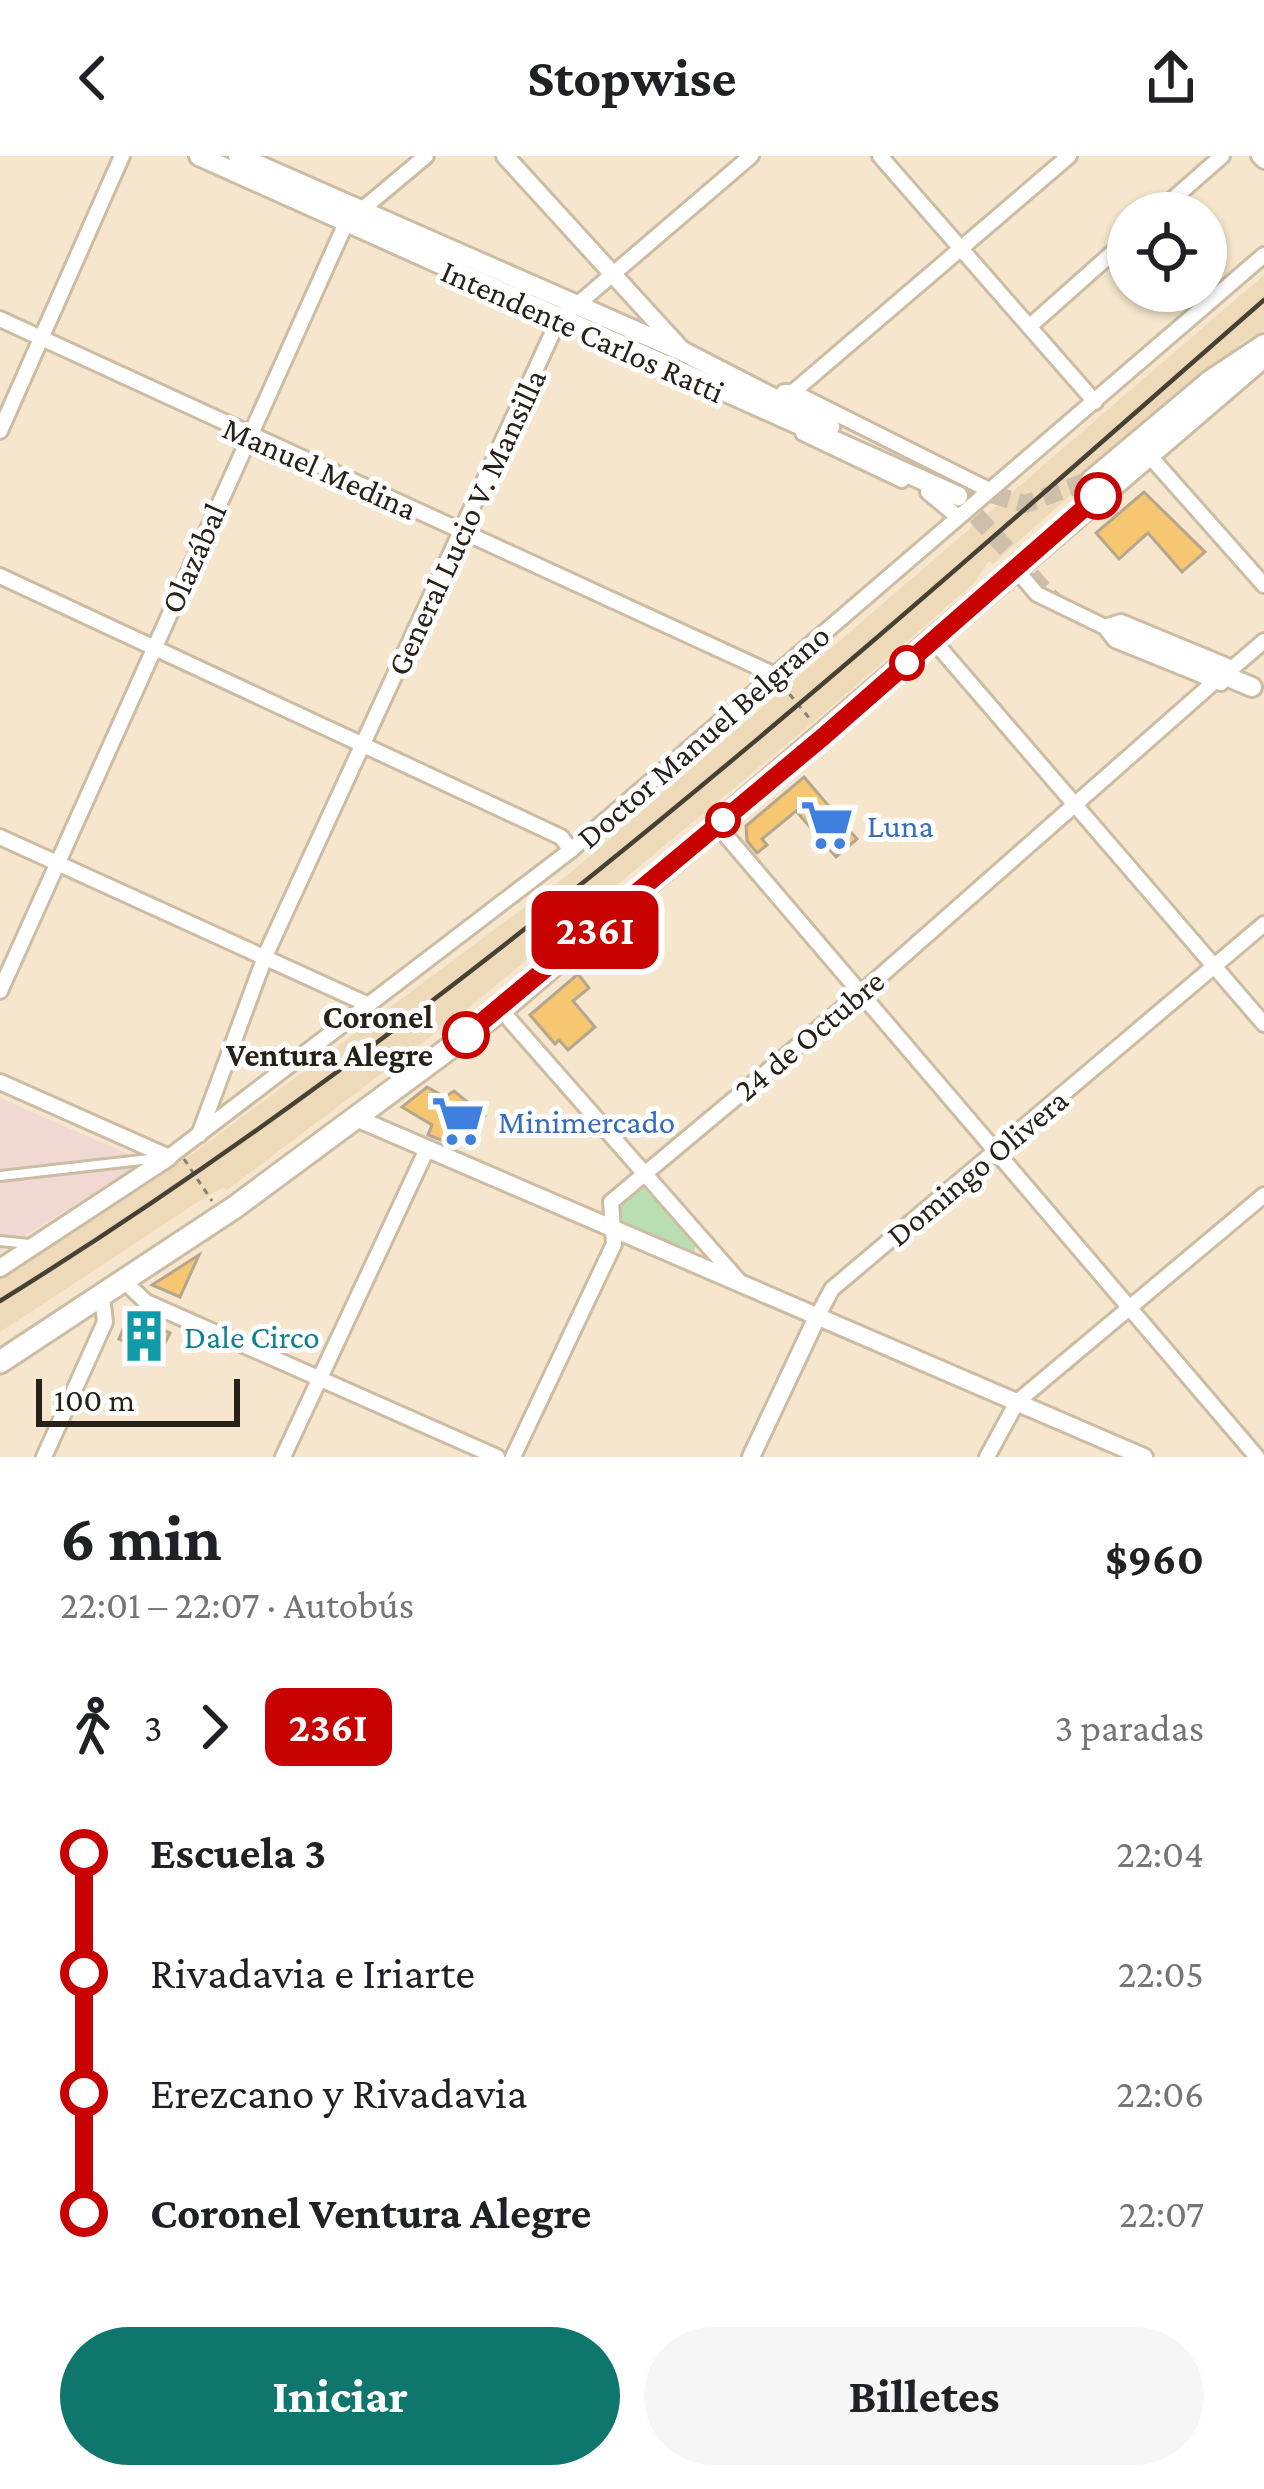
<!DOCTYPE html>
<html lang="es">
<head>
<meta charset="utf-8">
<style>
  :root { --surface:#fff; --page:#f6f6f6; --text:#202124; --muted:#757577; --accent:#0f766e }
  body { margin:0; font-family:"Crimson Pro",serif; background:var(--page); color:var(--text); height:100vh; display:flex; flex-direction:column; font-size:45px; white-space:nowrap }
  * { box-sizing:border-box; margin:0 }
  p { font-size:39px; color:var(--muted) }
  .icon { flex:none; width:66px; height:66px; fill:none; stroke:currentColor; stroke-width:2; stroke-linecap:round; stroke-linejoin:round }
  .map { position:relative; height:1301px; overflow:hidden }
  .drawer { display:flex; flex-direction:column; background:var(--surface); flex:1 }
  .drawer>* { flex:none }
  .badge { padding:0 24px; border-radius:18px; font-size:42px; line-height:78px }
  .buttons { position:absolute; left:1107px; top:36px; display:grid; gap:24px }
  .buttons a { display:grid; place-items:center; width:120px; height:120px; border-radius:50%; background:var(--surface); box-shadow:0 3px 9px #0004; font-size:60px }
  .scale { position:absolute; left:36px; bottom:30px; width:204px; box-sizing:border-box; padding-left:12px; border:6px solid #272118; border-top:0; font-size:33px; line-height:42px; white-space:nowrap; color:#272118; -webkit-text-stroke:9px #fff; paint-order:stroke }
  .map>.badge { position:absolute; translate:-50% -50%; box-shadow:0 0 0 6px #fff }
  .legs { display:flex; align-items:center; gap:18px; height:132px; padding:0 60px; font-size:39px }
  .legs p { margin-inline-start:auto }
  .head { display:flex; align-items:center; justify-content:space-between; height:204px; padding:0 60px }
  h1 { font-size:66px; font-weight:700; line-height:90px }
  .cta { display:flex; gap:24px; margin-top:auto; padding:24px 60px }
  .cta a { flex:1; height:138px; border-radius:72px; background:var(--accent); color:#fff; font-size:48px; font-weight:700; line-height:138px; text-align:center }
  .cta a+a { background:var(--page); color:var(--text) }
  ul { padding:0 60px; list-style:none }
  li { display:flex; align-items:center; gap:42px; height:120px; font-size:45px }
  li i { display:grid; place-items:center; width:18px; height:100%; margin:0 15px; background:currentColor }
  li i::after { content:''; width:30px; height:30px; margin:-15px; border:9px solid; border-radius:50%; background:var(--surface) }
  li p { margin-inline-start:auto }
  li:first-child i { background:linear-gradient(#0000 50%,currentColor 0) }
  li:last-child i { background:linear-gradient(currentColor 50%,#0000 0) }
  header { display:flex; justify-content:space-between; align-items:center; height:156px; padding:0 60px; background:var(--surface); font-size:54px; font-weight:700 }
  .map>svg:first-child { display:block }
</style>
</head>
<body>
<header><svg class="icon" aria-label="back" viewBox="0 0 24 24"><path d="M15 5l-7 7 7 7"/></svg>Stopwise<svg class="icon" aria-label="share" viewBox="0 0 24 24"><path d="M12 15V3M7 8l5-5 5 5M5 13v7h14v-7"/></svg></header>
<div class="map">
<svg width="1264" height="1301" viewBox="0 0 1264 1301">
  <rect width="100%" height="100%" fill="#f6e6cd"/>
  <!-- built -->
  <polygon fill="#eedab9" points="1264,119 1264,174 1244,185 993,408 989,405 973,428 811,568 466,854 227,1034 223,1031 195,1048 0,1176 0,1123 201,992 569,718"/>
  <!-- education -->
  <polygon fill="#f2d8d2" points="0,942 130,999 131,1014 0,1095"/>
  <!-- green -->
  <polygon fill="#b9deb2" points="642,1031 696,1087 694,1097 623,1068 620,1046"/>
  <!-- building -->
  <g fill="#f6c671" stroke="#b5a68e" stroke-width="3">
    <polygon points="1144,336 1205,396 1182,416 1148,377 1119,403 1096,377"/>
    <polygon points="804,621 857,683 836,701 796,655 762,683 767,689 757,697 747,685 746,670"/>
    <polygon points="578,818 589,832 573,845 595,871 568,894 559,884 555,888 530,859"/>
    <polygon points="427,931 445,941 454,935 485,960 449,987 428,979 432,969 402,951"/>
    <polygon points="199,1099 180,1141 152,1129"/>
    <polygon points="136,1161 170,1177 158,1201 119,1183 128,1162"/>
  </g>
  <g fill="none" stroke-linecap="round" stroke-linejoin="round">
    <!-- secondary-tunnel -->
    <g stroke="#cdbfa9" stroke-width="18" stroke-dasharray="18 9" stroke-linecap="butt">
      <polyline points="966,331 1025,348 1091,324"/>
      <polyline points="958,340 1056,447"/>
    </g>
    <!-- service casing -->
    <g stroke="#cbbca3" stroke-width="14">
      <g id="service">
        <polyline points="0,1020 159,1002"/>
        <polyline points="0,1085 29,1088"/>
      </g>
    </g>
    <!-- minor casing -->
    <g stroke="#cbbca3" stroke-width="20">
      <g id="minor">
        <polyline points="880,0 1095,246"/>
        <polyline points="1259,0 1264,5"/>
        <polyline points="1157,57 1222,0"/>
        <polyline points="0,163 773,518"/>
        <polyline points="1030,170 1128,83"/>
        <polyline points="784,236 793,236 989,334"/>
        <polyline points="793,236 1069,0"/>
        <polyline points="0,275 122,0"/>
        <polyline points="803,277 902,324"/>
        <polyline points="1147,297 1264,429"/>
        <polyline points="928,336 958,361"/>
        <polyline points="1015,412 1037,438 1105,471 1115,484 1221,527"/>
        <polyline points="0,420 561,681 571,694"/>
        <polyline points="1105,471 1121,466 1232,512"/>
        <polyline points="933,484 1264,868"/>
        <polyline points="1229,515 1264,485"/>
        <polyline points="717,669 1257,1301"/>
        <polyline points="0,681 369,849"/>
        <polyline points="0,835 346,67 426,0"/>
        <polyline points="501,854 738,1124"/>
        <polyline points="0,926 169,1001 571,694 1264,99"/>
        <polyline points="199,979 266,798 558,165 751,0"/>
        <polyline points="125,1126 146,1146 497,1301"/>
        <polyline points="818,1159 832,1133 1264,768"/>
        <polyline points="44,1301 105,1166 102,1141"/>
        <polyline points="283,1301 427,993"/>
        <polyline points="513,1301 614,1088 611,1046 861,837 1214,526"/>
        <polyline points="987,1301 1017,1246 1264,1039"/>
      </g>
    </g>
    <!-- tertiary casing -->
    <g stroke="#cbbca3" stroke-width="22">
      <g id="tertiary">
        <polyline points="505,0 682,194"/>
        <polyline points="356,962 1144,1301"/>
        <polyline points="0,1112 169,1001"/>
        <polyline points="751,1301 818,1159"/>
      </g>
    </g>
    <!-- secondary casing -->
    <g stroke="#cbbca3" stroke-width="24">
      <g id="secondary">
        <polyline points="199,0 958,340"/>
        <polyline points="238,0 684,196 830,271"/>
        <polyline points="1091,324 1210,224 1264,188"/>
        <polyline points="1117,474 1252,531"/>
      </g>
    </g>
    <!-- primary casing -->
    <g stroke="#cbbca3" stroke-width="27">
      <polyline id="primary" points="0,1206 235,1051 501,854 1264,200"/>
    </g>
    <!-- path -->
    <g stroke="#897f6e" stroke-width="3" stroke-dasharray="6 6" stroke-linecap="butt">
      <polyline points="782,529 810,563"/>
      <polyline points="184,1003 212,1045"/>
    </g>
    <!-- service -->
    <use href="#service" stroke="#fff" stroke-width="8"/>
    <!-- minor -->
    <use href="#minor" stroke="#fff" stroke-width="14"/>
    <!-- tertiary -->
    <use href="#tertiary" stroke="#fff" stroke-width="16"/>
    <!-- secondary -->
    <use href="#secondary" stroke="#fff" stroke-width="18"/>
    <!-- primary -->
    <use href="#primary" stroke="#fff" stroke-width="21"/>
    <!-- rail -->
    <path stroke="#474034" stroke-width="4.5" d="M0,1145C458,861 859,498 1264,144"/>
  </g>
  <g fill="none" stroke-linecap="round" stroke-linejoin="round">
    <!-- line-1 casing -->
    <g stroke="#fff" stroke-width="27">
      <polyline id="line-1" points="466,879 824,580 1098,340"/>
    </g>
    <!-- line-1 -->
    <use href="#line-1" stroke="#c70201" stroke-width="18"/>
  </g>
  <!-- icons -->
  <defs>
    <g id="supermarket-bare" transform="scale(4.14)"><path d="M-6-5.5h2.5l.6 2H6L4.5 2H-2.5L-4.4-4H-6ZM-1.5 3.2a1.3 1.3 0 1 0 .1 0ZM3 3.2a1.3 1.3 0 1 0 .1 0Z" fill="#3f7fe0" stroke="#fff" stroke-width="2.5" paint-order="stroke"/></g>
    <g id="building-bare" transform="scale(4.14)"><path d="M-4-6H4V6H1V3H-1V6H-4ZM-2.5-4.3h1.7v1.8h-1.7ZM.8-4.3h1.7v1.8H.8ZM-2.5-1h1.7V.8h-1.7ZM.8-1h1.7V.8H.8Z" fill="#0f9aa8" stroke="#fff" stroke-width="2.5" paint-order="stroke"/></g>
  </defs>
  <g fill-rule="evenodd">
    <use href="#supermarket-bare" x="827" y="669"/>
    <use href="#supermarket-bare" x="458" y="965"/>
    <use href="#building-bare" x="144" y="1180"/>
  </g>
  <!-- markers -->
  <g fill="#fff" stroke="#c70201" stroke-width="6">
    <circle cx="1098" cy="340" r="21"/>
    <circle cx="907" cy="507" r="15"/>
    <circle cx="723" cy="664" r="15"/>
    <circle cx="466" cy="879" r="21"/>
  </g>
  <g text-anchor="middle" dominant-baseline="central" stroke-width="10" stroke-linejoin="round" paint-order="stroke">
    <!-- street labels -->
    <g font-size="33" fill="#272118" stroke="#fff">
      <text transform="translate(583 175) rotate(24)">Intendente Carlos Ratti</text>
      <text transform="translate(320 312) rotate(24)">Manuel Medina</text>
      <text transform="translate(466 366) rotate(-65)">General Lucio V. Mansilla</text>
      <text transform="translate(193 402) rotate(-66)">Olazábal</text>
      <text transform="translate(703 580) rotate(-41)">Doctor Manuel Belgrano</text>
      <text transform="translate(809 879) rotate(-40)">24 de Octubre</text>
      <text transform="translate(977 1011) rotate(-40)">Domingo Olivera</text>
    </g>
    <!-- shop labels -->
    <g font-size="33" fill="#366cbe" stroke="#fff" text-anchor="start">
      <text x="867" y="669">Luna</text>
      <text x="498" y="965">Minimercado</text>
    </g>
    <!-- stop labels -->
    <g font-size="33" font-weight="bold" fill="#272118" stroke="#fff" text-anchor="end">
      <text x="433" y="860">Coronel<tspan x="433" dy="38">Ventura Alegre</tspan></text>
    </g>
    <!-- culture labels -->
    <g font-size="33" fill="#0d838f" stroke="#fff" text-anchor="start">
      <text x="184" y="1180">Dale Circo</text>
    </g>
  </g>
</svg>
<div class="buttons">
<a><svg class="icon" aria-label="locate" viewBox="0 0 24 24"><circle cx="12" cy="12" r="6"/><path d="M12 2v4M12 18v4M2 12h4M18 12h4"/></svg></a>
</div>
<div class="scale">100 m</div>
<b class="badge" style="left:595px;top:774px;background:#c70201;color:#fff">236I</b>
</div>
<section class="drawer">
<div class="head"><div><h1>6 min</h1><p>22:01 – 22:07 · Autobús</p></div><b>$960</b></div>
<div class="legs"><svg class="icon" aria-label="walk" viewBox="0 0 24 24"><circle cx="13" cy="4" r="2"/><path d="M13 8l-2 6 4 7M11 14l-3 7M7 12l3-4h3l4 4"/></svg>3<svg class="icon" aria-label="forward" viewBox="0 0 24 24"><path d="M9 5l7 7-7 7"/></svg><b class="badge" style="background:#c70201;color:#fff">236I</b><p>3 paradas</p></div>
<ul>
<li><i style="color:#c70201"></i><b>Escuela 3</b><p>22:04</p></li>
<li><i style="color:#c70201"></i><span>Rivadavia e Iriarte</span><p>22:05</p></li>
<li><i style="color:#c70201"></i><span>Erezcano y Rivadavia</span><p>22:06</p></li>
<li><i style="color:#c70201"></i><b>Coronel Ventura Alegre</b><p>22:07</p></li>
</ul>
<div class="cta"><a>Iniciar</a><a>Billetes</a></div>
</section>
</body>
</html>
